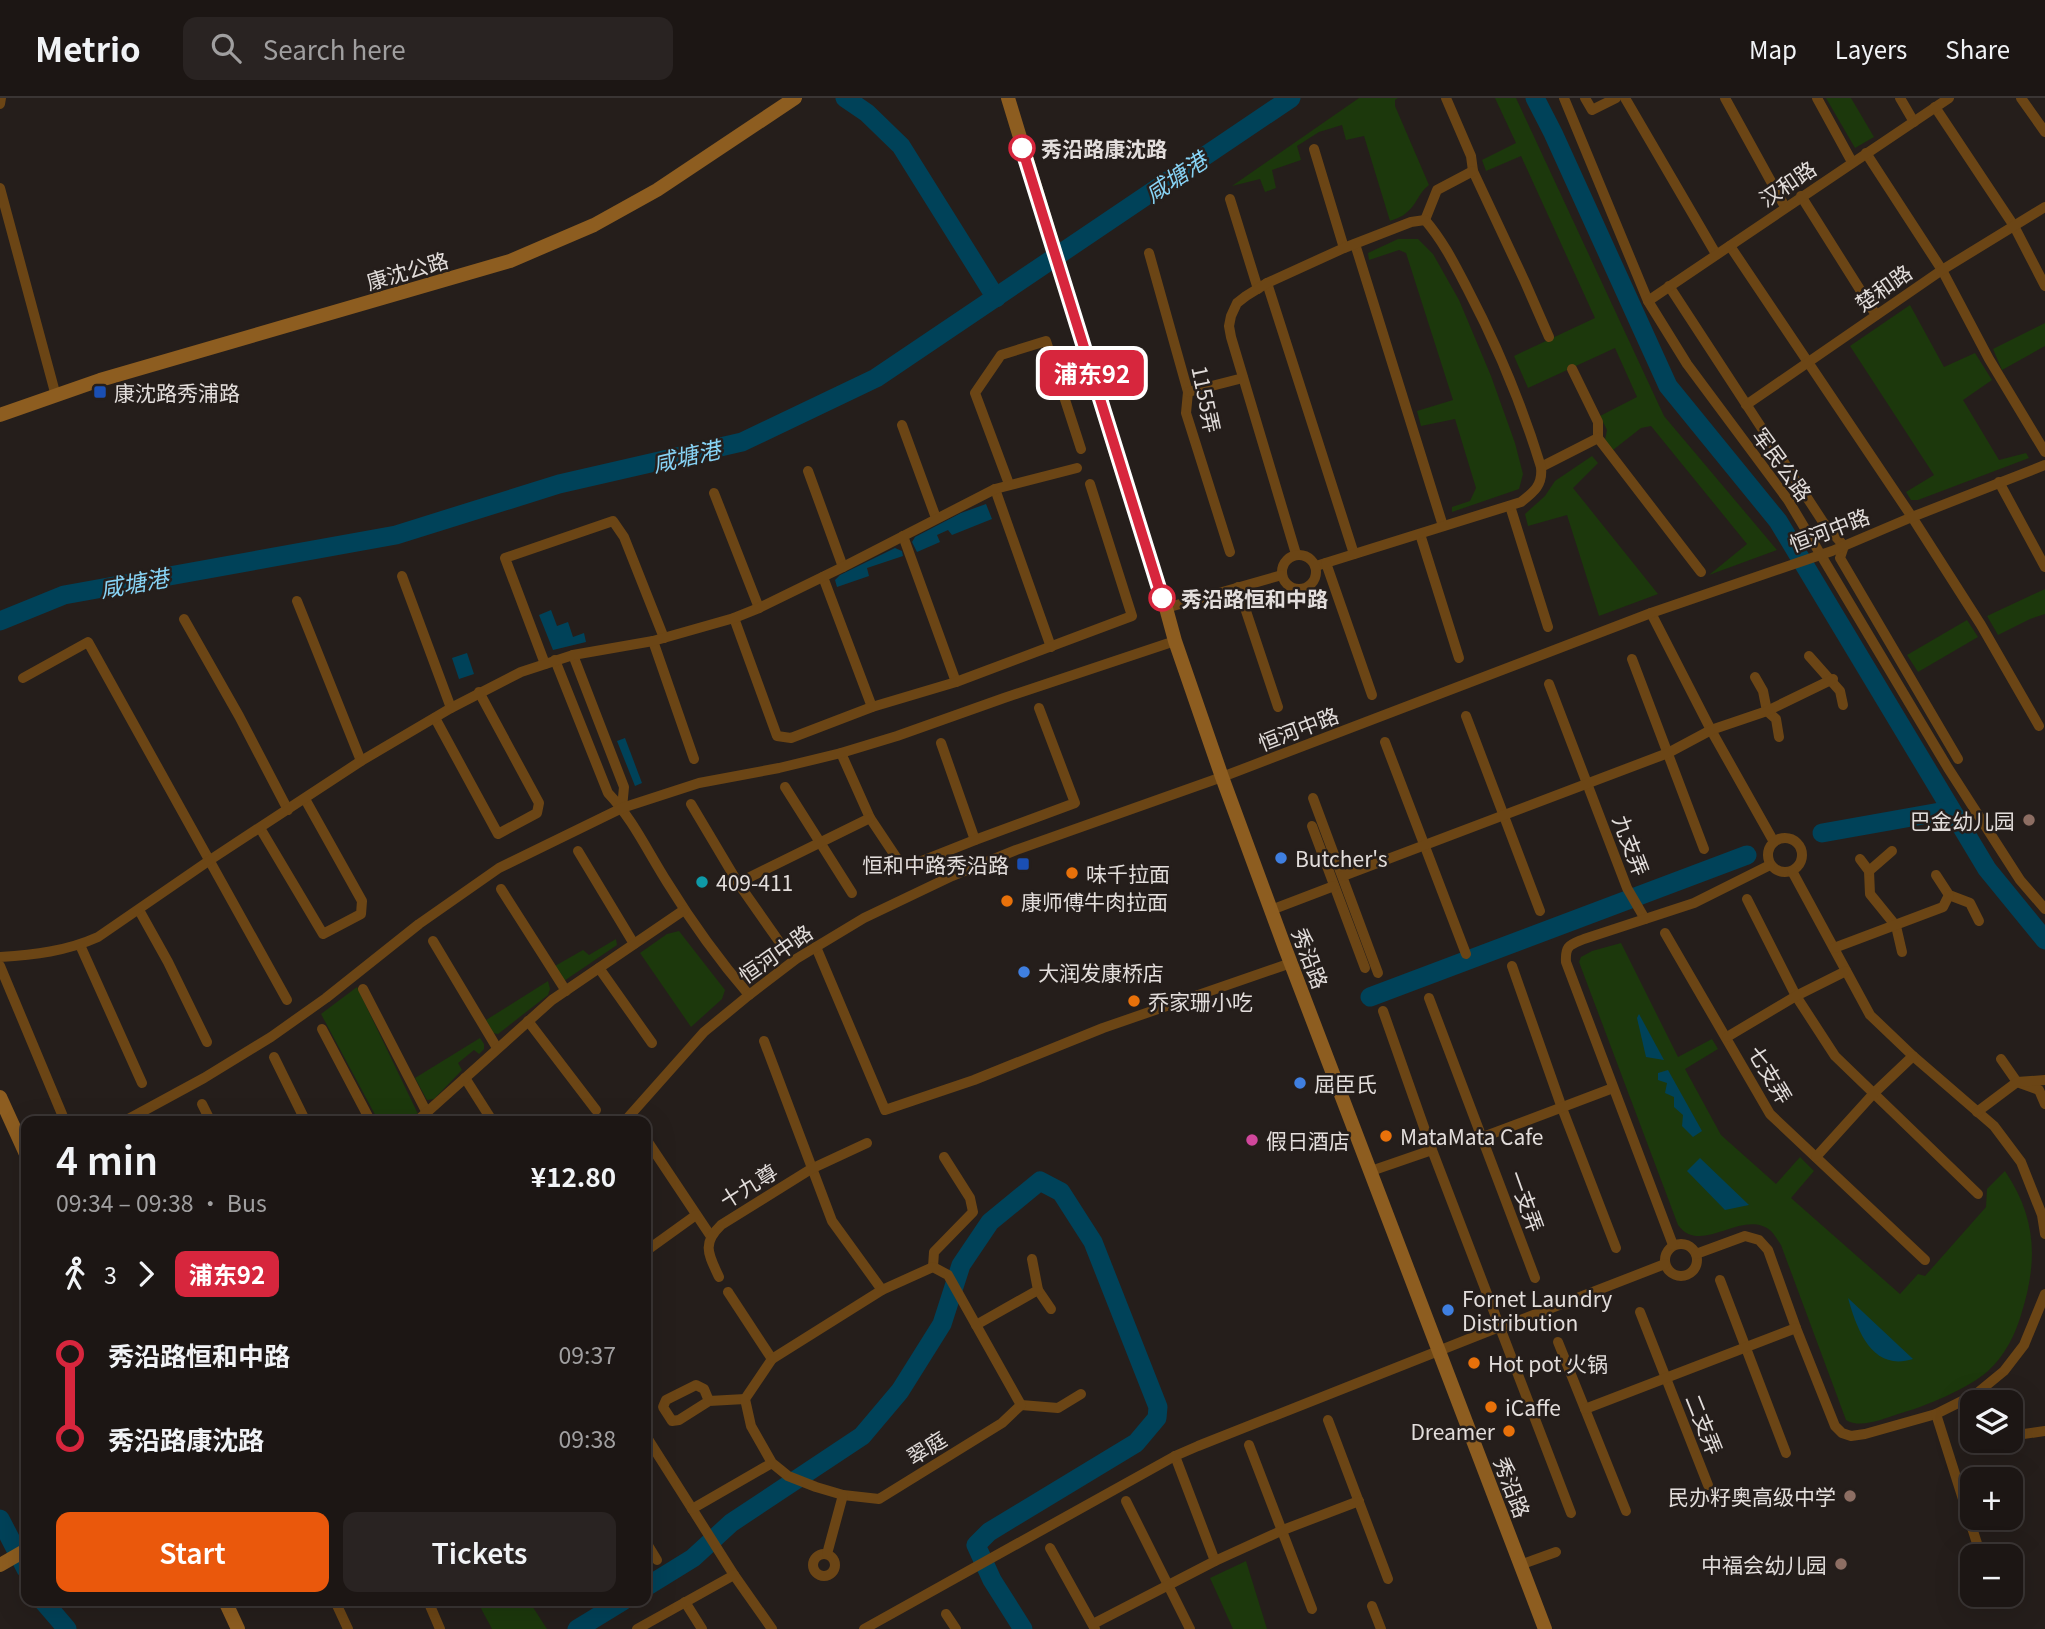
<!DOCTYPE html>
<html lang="en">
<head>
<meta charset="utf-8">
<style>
  :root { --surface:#1c1614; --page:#292322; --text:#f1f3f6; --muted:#a09fa0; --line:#3a3534; --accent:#ea580c }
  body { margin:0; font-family:Georgia,"Noto Sans SC",serif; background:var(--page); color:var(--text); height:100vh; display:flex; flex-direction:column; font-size:26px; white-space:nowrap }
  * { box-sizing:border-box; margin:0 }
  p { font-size:23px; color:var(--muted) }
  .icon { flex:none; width:38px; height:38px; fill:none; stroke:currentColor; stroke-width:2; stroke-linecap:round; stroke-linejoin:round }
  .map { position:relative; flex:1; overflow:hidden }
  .drawer { position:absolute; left:21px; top:1018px; width:630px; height:490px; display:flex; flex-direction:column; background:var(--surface); border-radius:14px; box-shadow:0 7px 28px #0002,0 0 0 2px var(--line) }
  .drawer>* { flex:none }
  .badge { padding:0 14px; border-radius:10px; font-size:24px; line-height:46px }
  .tools { position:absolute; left:1960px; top:1292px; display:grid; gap:14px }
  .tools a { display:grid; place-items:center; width:63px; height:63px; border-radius:14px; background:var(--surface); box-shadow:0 7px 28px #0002,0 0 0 2px var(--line); font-size:35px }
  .map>.badge { position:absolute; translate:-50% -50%; box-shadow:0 0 0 4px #fff }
  .legs { display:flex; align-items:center; gap:10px; height:77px; padding:0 35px; font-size:23px }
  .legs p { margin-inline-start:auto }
  .overview { display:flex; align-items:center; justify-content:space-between; height:119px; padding:0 35px }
  h1 { font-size:38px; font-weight:600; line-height:52px }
  .action { display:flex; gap:14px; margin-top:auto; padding:14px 35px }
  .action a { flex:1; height:80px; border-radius:14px; background:var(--accent); color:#fff; font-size:28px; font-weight:600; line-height:80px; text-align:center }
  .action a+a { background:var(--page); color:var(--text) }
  ul { padding:0 35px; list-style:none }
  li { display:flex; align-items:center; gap:24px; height:84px; font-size:26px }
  li i { display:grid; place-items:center; width:10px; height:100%; margin:0 9px; background:currentColor }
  li i::after { content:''; width:18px; height:18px; margin:-9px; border:5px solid; border-radius:50%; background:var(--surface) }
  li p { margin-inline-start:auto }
  li:first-child i { background:linear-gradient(#0000 50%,currentColor 0) }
  li:last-child i { background:linear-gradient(currentColor 50%,#0000 0) }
  header { display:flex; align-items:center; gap:42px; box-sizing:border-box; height:98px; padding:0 35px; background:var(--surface); border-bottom:2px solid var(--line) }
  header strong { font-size:33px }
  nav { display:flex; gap:38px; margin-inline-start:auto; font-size:24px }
  .search { width:490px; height:63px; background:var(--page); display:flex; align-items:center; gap:18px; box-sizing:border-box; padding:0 24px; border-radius:14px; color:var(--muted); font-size:26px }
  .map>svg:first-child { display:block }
</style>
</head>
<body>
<header>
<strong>Metrio</strong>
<div class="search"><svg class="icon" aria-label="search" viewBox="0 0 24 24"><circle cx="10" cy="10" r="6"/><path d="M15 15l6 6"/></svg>Search here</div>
<nav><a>Map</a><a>Layers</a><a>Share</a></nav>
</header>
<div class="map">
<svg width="2045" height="1531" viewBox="0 0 2045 1531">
  <rect width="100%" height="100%" fill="#251e1b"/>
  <!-- green -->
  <g fill="#1c380c">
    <path d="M1359,0H1398L1395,2V8L1429,87C1419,94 1416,108 1406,115C1402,119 1395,121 1390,123L1364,38L1346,42L1342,27L1319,34L1297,48L1301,62L1272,72L1276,90L1265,94L1260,81L1232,88Z"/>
    <polygon points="1495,0 1516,0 1664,318 1777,452 1709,477 1747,446 1651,328 1641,330 1613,352 1605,342 1607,332 1600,318 1637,299 1615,250 1528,290 1514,258 1595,220 1521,58 1486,73 1482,62 1516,45"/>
    <polygon points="1826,0 1851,0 1874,39 1855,50"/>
    <polygon points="1398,141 1418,141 1433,156 1459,202 1491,278 1515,345 1523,376 1519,391 1452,414 1452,409 1470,403 1476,390 1455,321 1421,328 1417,313 1453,302 1406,155 1399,152 1369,162 1368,155"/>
    <polygon points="1910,207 1944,269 1975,255 1992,282 1963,302 1999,362 2026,355 2029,360 1918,402 1911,402 1906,394 1934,377 1850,248"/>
    <polygon points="2045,225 2045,248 2002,272 1993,251"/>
    <polygon points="1592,358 1598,365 1573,390 1658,496 1599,518 1567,417 1528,428 1525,416 1545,398 1555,383"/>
    <polygon points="2045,491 2045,516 2030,521 1998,537 1987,518"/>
    <polygon points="1967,522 1978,539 1918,574 1907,557"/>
    <polygon points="679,833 725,892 722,901 691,929 640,855 667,836"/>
    <polygon points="616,841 617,847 564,883 555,868 583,852 589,857"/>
    <path d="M1621,845L1678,959L1712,941L1718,951L1685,971L1721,1037L1776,1086L1800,1059L1814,1073L1791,1100L1900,1196L1918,1176L1925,1178L1986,1109L1987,1091L2005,1073C2037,1121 2038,1163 2021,1217C2015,1237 2005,1257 1989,1272C1970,1290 1924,1309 1898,1316C1883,1321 1860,1331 1846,1322L1781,1147C1778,1143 1775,1137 1771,1133C1743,1109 1701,1159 1678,1127L1579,864L1581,859L1592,853Z"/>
    <polygon points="548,883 550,891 548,897 498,936 493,935 486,922"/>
    <polygon points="357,889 418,1016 407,1024 379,1024 321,916"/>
    <polygon points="480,940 484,946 484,951 479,956 474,952 458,965 462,972 434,1001 427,1002 415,980"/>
    <polygon points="1246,1463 1267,1531 1233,1531 1210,1480"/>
    <polygon points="477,1503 529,1503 547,1531 492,1531"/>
  </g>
  <!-- water -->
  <g fill="#004259">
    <polygon points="986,406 992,421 952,437 948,432 937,437 940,444 917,454 912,444 915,439 961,415"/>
    <polygon points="895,450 902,453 903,458 867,470 869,478 837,489 835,482 840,477"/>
    <polygon points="551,512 557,528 568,524 573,539 584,535 586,544 553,552 539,517"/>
    <polygon points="467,555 474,576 459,581 452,560"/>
    <polygon points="625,640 642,685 635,688 617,643"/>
    <polygon points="1639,916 1664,962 1646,959 1637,920"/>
    <polygon points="1668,972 1702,1033 1693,1039 1682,1028 1683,1017 1674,1009 1674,999 1665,995 1667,985 1658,982 1658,975"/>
    <polygon points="1700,1060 1749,1107 1725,1112 1687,1073"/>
    <path d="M1848,1200L1913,1261C1872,1274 1857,1232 1848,1200Z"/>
  </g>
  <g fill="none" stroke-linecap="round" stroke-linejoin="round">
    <!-- river -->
    <g stroke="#004259" stroke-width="19">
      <polyline points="845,0 867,15 901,48 996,200"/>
      <polyline points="1535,0 1553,35 1668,288 1778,423 1987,771 2045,842"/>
      <polyline points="0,523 64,497 396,437 559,386 742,344 876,280 1291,0"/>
      <polyline points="1822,735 1951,712"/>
      <polyline points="1370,899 1747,757"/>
      <polyline points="0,1421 26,1471"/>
      <polyline points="646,1489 693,1460 731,1425 862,1338 900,1293 942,1226 961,1167 990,1124 1040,1083 1061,1094 1093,1144 1158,1309 1157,1320 1136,1345 989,1434 976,1447 992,1482 1023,1531"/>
      <polyline points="43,1503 67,1531"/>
      <polyline points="577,1531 623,1503"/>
    </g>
    <!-- street -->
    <g stroke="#6b4515" stroke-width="10">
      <polyline points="1446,0 1471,58 1473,73 1525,184 1549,239"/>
      <polyline points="1564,0 1648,203 1687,266 1788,402 1948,670 2020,782 2045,811"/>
      <polyline points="1585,0 1592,12 1616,0"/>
      <polyline points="1625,0 1716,156"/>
      <polyline points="1725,0 1785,109"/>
      <polyline points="1817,0 1852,64"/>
      <polyline points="1900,0 1914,24"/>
      <polyline points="2021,0 2045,34"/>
      <polyline points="0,6 1,0"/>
      <polyline points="1935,9 2014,128 2045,188"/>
      <polyline points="1314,51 1344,150"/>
      <polyline points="1866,55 1942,172 1989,261 2045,354"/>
      <polyline points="0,90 56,298"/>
      <polyline points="1801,98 1876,217"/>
      <polyline points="1230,101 1258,191"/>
      <polyline points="1425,122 1437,92 1473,73"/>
      <polyline points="1355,146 1443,428"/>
      <polyline points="1730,148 1912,419 1981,527 2039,628"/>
      <polyline points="1149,155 1188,294 1186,315 1230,454"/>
      <polyline points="1267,185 1354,456"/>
      <polyline points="1669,188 1823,424 1844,448 1840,460 1958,661"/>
      <polyline points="1648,203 1949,0"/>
      <polyline points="1572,271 1598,324 1598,340"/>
      <polyline points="1188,294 1243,280"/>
      <polyline points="1746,307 1942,172 2045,109"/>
      <polyline points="902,327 936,420"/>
      <polyline points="1541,369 1598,340 1701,474"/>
      <polyline points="808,373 843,469"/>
      <polyline points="1999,384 2045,469"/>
      <polyline points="1009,386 975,295 1001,257 1046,243 1081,351"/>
      <polyline points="995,391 1051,549"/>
      <polyline points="714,395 759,510"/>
      <polyline points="1510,408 1548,529"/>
      <polyline points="1420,436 1459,560"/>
      <polyline points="903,438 956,584"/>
      <path d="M1296,456L1231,239L1229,228L1231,218L1237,205L1246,198L1267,185L1344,150L1411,124L1425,122C1443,143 1454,165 1467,190C1497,247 1522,307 1541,369C1543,387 1534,394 1521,404L1316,468"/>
      <circle cx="1299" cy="474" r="17"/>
      <polyline points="1326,465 1372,597"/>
      <polyline points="402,478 451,610"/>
      <polyline points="823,479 872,609"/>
      <polyline points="1238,489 1278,609"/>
      <polyline points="297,503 361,663"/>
      <polyline points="1166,510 1282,477"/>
      <polyline points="1651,515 1711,632 1774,744"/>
      <polyline points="734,520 777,638 791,640 872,609 956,584 1132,518 1090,386"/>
      <polyline points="184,521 239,618 288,712"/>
      <polyline points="653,543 694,661"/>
      <polyline points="573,557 624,689 622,710"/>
      <polyline points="1809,558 1840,593 1843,607"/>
      <polyline points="1632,561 1704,751"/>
      <path d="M555,562L608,695C632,720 648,754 667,784C691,823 718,861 749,897"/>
      <polyline points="545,566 505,460 613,423 624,439 664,540"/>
      <polyline points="1755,579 1763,593 1767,613 1776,621 1779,639"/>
      <polyline points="23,580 88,544 287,902"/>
      <polyline points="1549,586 1627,790 1645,821"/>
      <polyline points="1466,618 1540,813"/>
      <polyline points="435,620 498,736 537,715 539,705 479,594"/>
      <polyline points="1385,644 1466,856"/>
      <polyline points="941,645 975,742"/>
      <polyline points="841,655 870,720 900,765 912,767 975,742 1075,705 1039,610"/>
      <polyline points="785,689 852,795"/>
      <polyline points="1313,700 1378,875"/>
      <polyline points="691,706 738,785 778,842"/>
      <polyline points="1312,728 1365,870"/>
      <polyline points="260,730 323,836 361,816 362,803 305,701"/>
      <circle cx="1785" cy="757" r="17"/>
      <polyline points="578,753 634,846"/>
      <polyline points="1860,761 1869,773 1870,796 1896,828 1902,854"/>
      <polyline points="1792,773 1870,917 1913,958 1994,1028 2021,1064 2042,1117 2045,1136"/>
      <polyline points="1869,773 1892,753"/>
      <polyline points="1936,777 1949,797 1970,805 1979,823"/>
      <polyline points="1343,778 1668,655 1711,632 1767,613 1833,581"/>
      <polyline points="738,785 870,720"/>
      <polyline points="501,791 566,893"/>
      <polyline points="1747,801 1796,898 1835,958 1978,1096"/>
      <polyline points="139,812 168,864 207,944"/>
      <polyline points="1271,812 1334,788"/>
      <polyline points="1665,835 1770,1016 1925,1162"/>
      <polyline points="433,843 497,950"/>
      <polyline points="80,847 142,985"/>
      <polyline points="816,849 885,1012 974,982 1103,930 1291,865"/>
      <polyline points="1834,850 1943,809 1949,797"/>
      <path d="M0,859C34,857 67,853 98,839L210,762L361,663L451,610L521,574L573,557L653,543L734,520L759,510L843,469L995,391L1077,370"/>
      <polyline points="0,868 64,1021"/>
      <polyline points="1512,868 1562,1010 1616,1150"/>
      <polyline points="599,870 652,945"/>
      <polyline points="363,891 427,1015"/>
      <polyline points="1429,900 1535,1180"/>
      <polyline points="1383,913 1432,1052 1571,1415"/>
      <polyline points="528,923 596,1012"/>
      <polyline points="322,931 371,1024"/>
      <polyline points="1727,939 1796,898 1846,873"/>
      <polyline points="764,943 832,1123 882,1192"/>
      <polyline points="274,959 306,1024"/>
      <polyline points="2001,961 2017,984 2039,992 2045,1006"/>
      <polyline points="465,980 493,1024"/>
      <polyline points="202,1006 211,1024"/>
      <polyline points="1977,1014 2017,984 2045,982"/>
      <polyline points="123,1024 204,980 271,939 326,900 419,826 499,770 622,710 699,685 779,670 841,655 897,638 1004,600 1175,543"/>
      <polyline points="416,1024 552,902 684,812"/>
      <polyline points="624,1024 704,934 749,897 796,861 864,820 952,778 1016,752 1222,679 1651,515 1832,453 1912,419 2045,367"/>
      <polyline points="1483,1039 1613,990"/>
      <polyline points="646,1041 710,1137"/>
      <polyline points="1816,1059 1874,995 1913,958"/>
      <polyline points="1371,1073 1432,1052"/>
      <circle cx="1681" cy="1162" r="16"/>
      <path d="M1673,1147L1566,864C1565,847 1570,847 1584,841L1694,805L1770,767"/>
      <polyline points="646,1153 696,1117"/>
      <polyline points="1696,1156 1745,1138 1759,1142 1768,1152 1796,1230 1835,1328 1842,1335 1851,1338 1865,1336 1936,1316 1976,1296 2004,1273 2024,1247 2045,1196"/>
      <polyline points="933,1169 934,1154 973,1114 970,1100 944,1059"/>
      <path d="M719,1179C709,1157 701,1146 721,1127L811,1071L867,1045"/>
      <polyline points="1720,1182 1786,1355"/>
      <polyline points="1038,1192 1051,1211"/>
      <polyline points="728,1194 772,1261"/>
      <polyline points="1640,1214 1708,1387"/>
      <polyline points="976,1227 1038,1192 1032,1161"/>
      <polyline points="1558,1244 1626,1413"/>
      <polyline points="1976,1296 1984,1304"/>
      <polyline points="709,1303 679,1322 672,1323 663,1309 666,1302 696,1287 704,1291 709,1303 745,1301"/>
      <polyline points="1021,1307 1058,1310 1081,1296"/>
      <polyline points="1585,1311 1796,1230"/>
      <polyline points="1936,1316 1981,1458"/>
      <polyline points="1328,1322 1388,1481"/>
      <polyline points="2011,1331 2017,1337 2045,1333"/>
      <polyline points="646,1338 734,1477 772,1531"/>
      <polyline points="1249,1347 1312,1511"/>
      <polyline points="1175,1358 1215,1463"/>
      <polyline points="1126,1403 1190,1531"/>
      <polyline points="692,1411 772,1365 788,1378 816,1389 843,1397 879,1401 1002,1325 1021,1307 948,1177 933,1169 882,1192 772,1261 745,1301 751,1328 772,1365"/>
      <polyline points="646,1444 657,1462"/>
      <polyline points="1050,1450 1095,1531"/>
      <circle cx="824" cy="1467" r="11"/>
      <polyline points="827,1456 843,1397"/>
      <polyline points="1520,1467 1556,1454"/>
      <polyline points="1993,1496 1995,1503"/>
      <polyline points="335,1503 348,1531"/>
      <polyline points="428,1503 440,1531"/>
      <polyline points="685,1504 702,1531"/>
      <polyline points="1372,1508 1381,1531"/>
      <polyline points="946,1516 956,1531"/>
      <polyline points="1093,1526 1215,1463 1283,1432 1359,1403"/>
      <polyline points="637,1531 734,1477"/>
      <polyline points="864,1531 1175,1358 1198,1348 1499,1229 1518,1223 1665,1166"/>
    </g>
    <!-- secondary -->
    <g stroke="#8d5d20" stroke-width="14">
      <polyline points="1008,0 1118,361 1166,510 1175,543 1222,679 1285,850 1545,1531"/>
      <polyline points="0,317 100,282 510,163 594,127 657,92 795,0"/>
      <polyline points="0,999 26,1056"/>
      <polyline points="0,1467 26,1452"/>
      <polyline points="225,1503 238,1531"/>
    </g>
  </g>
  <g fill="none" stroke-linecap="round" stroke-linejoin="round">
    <!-- line-1 casing -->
    <g stroke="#fff" stroke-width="16">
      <polyline id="line-1" points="1022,50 1162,500"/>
    </g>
    <!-- line-1 -->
    <use href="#line-1" stroke="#d7263d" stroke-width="10"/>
  </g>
  <!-- markers -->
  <g fill="#fff" stroke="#d7263d" stroke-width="3.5">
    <circle cx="1022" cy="50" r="12"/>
    <circle cx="1162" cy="500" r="12"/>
  </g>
  <g fill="#1a4fb4" stroke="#251e1b" stroke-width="2.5">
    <rect x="93" y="287" width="14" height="14" rx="3.5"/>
    <rect x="1016" y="759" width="14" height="14" rx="3.5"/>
  </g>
  <g fill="#8d6e63" stroke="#251e1b" stroke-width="2.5">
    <circle cx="2029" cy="722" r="7"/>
    <circle cx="1850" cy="1398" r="7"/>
    <circle cx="1841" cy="1466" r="7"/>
  </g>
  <g fill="#3f7fe0" stroke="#251e1b" stroke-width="2.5">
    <circle cx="1281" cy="760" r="7"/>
    <circle cx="1024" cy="874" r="7"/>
    <circle cx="1300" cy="985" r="7"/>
    <circle cx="1448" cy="1212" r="7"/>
  </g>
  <g fill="#e8710a" stroke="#251e1b" stroke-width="2.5">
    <circle cx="1072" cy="775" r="7"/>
    <circle cx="1007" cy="803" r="7"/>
    <circle cx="1134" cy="903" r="7"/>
    <circle cx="1386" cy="1038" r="7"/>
    <circle cx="1474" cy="1265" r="7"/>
    <circle cx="1491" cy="1309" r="7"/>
    <circle cx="1509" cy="1333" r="7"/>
  </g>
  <circle fill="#0f9aa8" stroke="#251e1b" stroke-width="2.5" cx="702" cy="784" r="7"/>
  <circle fill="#d1479c" stroke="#251e1b" stroke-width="2.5" cx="1252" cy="1042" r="7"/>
  <g text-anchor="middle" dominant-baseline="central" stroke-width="5" stroke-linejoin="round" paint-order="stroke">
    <!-- stop labels -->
    <g font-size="21" font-weight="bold" fill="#e2dddb" stroke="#251e1b" text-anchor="start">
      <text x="1041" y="50">秀沿路康沈路</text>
      <text x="1181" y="500">秀沿路恒和中路</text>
    </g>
    <!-- street labels -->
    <g font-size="21" fill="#e2dddb" stroke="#251e1b">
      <text transform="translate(1787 85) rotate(-34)">汉和路</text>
      <text transform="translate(407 172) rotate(-16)">康沈公路</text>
      <text transform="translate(1883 189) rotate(-35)">楚和路</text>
      <text transform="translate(1207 301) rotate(78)">1155弄</text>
      <text transform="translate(1783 366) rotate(54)">军民公路</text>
      <text transform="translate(1829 431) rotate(-21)">恒河中路</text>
      <text transform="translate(1298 630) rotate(-21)">恒河中路</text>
      <text transform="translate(1632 747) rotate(69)">九支弄</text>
      <text transform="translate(775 855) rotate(-35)">恒河中路</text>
      <text transform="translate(1311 860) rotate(69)">秀沿路</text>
      <text transform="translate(1771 976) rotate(59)">七支弄</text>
      <text transform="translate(748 1087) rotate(-32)">十九尊</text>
      <text transform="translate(1527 1103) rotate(70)">一支弄</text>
      <text transform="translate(1705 1326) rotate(68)">二支弄</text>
      <text transform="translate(926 1349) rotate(-32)">翠庭</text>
      <text transform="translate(1513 1389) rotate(69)">秀沿路</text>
    </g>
    <!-- poi labels -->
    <g font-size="21" fill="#e2dddb" stroke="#251e1b" text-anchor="start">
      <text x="114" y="294">康沈路秀浦路</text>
      <text x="2015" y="722" text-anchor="end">巴金幼儿园</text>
      <text x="1295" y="760">Butcher's</text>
      <text x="1009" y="766" text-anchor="end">恒和中路秀沿路</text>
      <text x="1086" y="775">味千拉面</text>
      <text x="716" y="784">409-411</text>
      <text x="1021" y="803">康师傅牛肉拉面</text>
      <text x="1038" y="874">大润发康桥店</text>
      <text x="1148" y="903">乔家珊小吃</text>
      <text x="1314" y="985">屈臣氏</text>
      <text x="1400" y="1038">MataMata Cafe</text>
      <text x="1266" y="1042">假日酒店</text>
      <text x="1462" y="1200">Fornet Laundry<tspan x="1462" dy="24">Distribution</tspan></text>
      <text x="1488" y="1265">Hot pot 火锅</text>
      <text x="1505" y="1309">iCaffe</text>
      <text x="1495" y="1333" text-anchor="end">Dreamer</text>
      <text x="1836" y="1398" text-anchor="end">民办籽奥高级中学</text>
      <text x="1827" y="1466" text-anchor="end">中福会幼儿园</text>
    </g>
    <!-- water labels -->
    <g font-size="23" font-style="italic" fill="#87d3f5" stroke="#251e1b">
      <text transform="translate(1175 78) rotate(-34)">咸塘港</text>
      <text transform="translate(686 357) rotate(-13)">咸塘港</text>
      <text transform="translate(134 484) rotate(-10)">咸塘港</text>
    </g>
  </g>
</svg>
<div class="tools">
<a><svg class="icon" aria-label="layers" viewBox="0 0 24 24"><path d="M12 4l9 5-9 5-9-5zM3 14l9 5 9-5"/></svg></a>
<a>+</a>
<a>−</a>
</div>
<b class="badge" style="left:1092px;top:275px;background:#d7263d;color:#fff">浦东92</b>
<section class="drawer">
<div class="overview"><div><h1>4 min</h1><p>09:34 – 09:38 · Bus</p></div><b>¥12.80</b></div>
<div class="legs"><svg class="icon" aria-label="walk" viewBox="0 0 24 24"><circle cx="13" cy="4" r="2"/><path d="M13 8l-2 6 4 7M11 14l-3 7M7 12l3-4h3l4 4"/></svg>3<svg class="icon" aria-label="forward" viewBox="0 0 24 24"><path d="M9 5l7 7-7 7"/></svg><b class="badge" style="background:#d7263d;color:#fff">浦东92</b></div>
<ul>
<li><i style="color:#d7263d"></i><b>秀沿路恒和中路</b><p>09:37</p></li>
<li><i style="color:#d7263d"></i><b>秀沿路康沈路</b><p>09:38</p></li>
</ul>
<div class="action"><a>Start</a><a>Tickets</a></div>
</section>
</div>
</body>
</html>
